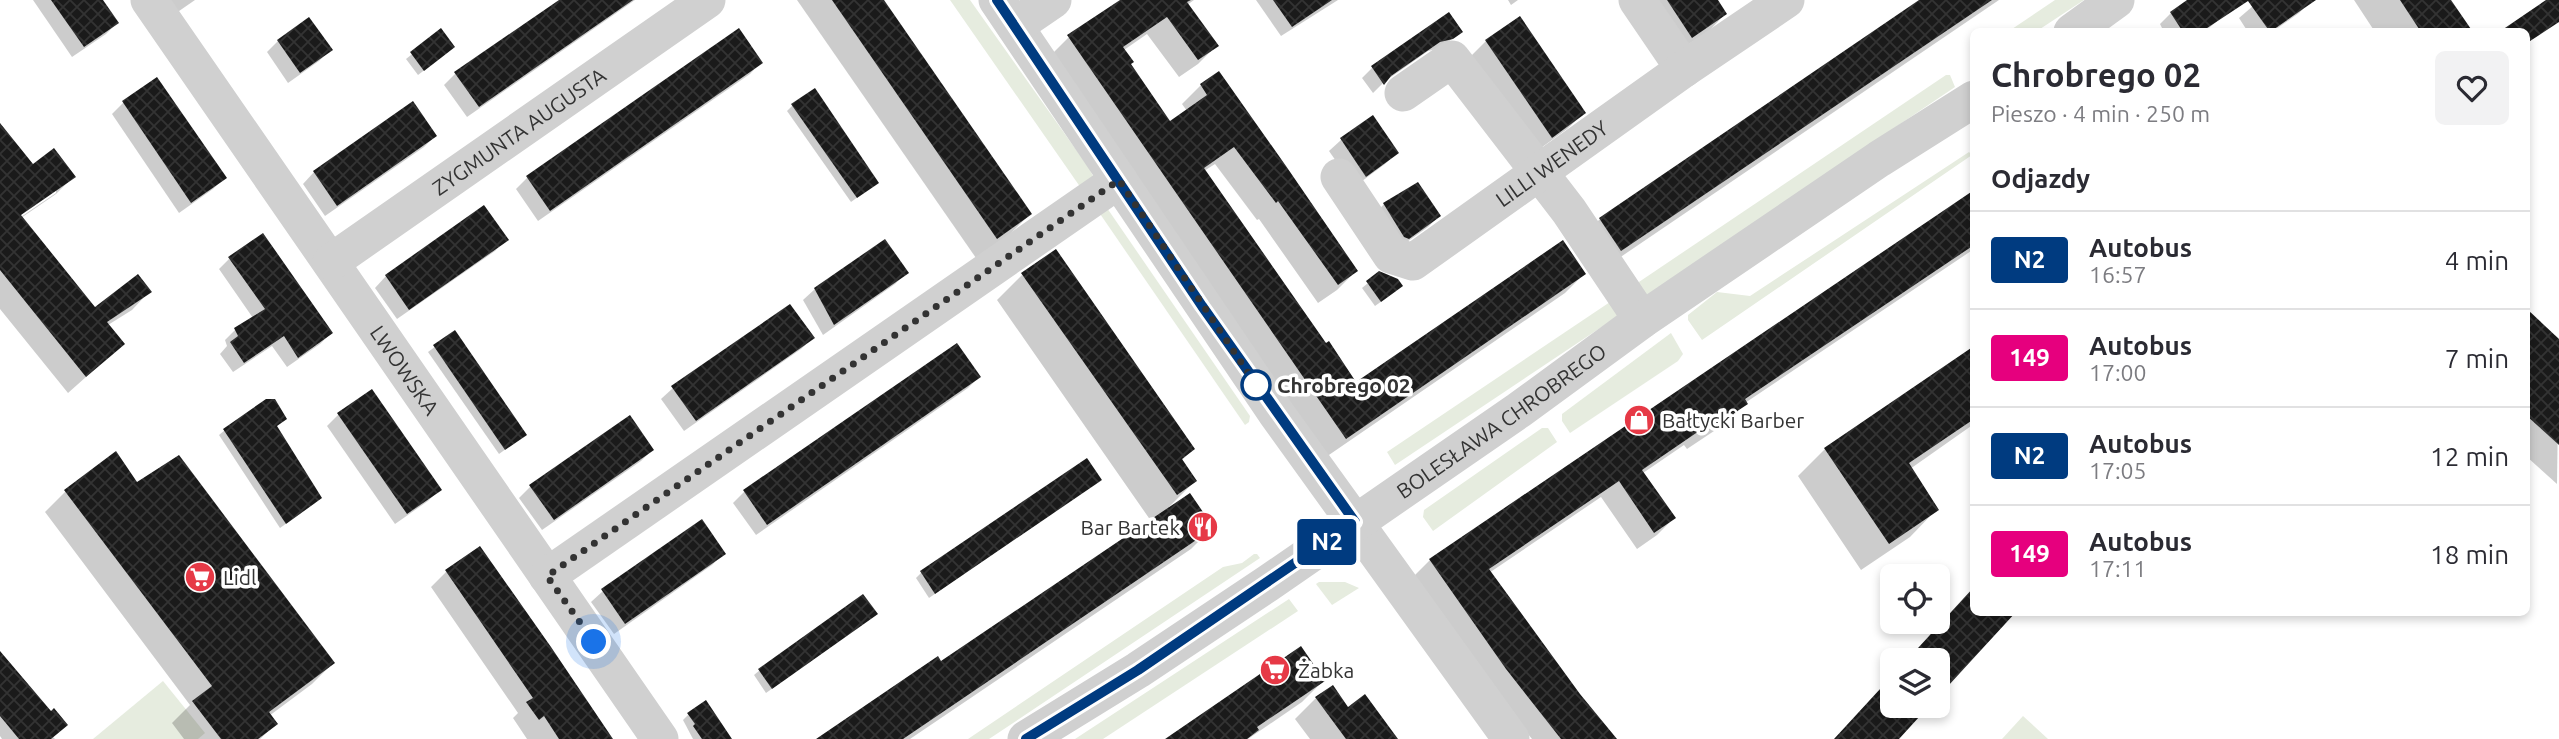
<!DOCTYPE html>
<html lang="pl">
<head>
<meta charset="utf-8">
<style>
  :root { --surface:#fff; --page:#f2f2f3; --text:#2b2b33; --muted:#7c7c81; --line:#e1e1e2 }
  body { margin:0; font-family:Ubuntu,sans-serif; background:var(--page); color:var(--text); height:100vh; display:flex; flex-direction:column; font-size:26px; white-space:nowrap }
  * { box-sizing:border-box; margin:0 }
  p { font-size:23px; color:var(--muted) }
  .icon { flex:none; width:38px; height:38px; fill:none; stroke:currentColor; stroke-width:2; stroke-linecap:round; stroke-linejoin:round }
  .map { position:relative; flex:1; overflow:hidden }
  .side { position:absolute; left:1970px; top:28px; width:560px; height:588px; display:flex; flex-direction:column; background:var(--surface); border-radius:10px; box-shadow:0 4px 10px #0003 }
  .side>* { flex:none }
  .badge { padding:0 14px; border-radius:5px; font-size:24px; line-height:46px }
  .fabs { position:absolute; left:1880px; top:564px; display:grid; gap:14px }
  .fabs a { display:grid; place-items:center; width:70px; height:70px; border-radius:10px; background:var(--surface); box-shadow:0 4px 10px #0003; font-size:35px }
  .you { position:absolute; width:35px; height:35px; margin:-18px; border:5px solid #fff; border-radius:50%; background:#1a73e8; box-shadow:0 0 0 10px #1a73e833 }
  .map>.badge { position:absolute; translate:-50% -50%; box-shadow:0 0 0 4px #fff }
  h2 { padding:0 21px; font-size:26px; line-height:63px }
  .round { display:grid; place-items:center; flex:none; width:74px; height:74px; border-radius:10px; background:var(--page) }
  .headline { display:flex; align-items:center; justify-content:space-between; height:119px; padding:0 21px }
  h1 { font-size:33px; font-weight:700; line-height:52px }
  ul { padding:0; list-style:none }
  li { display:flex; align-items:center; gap:21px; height:98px; padding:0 21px; border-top:2px solid var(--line) }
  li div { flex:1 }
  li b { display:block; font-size:26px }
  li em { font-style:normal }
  li .badge { min-width:77px; font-weight:700; text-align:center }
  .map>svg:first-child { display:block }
</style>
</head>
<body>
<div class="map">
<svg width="2559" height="739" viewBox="0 0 2559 739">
  <defs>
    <pattern id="building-cross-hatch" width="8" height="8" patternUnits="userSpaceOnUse" patternTransform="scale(1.75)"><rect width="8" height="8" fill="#1a1a1a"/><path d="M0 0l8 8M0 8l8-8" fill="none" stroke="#333"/></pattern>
  </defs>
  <rect width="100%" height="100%" fill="#fff"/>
  <!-- green -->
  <g fill="#e6ecdf">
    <polygon points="950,0 970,0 1089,168 1094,178 1083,191"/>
    <polygon points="2055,0 2084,0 2037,31 2009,31"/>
    <polygon points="1946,75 1950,75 1955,87 1641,299 1630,288"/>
    <polygon points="1969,152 1972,155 1702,340 1688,320 1688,315 1717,292 1750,296"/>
    <polygon points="1096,208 1107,208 1250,416 1249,422 1245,425"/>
    <polygon points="1613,300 1618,316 1395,465 1387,452"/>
    <polygon points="1671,333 1683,354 1678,361 1570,433 1562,421 1562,414"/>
    <polygon points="1542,428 1548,428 1557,442 1433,531 1423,517 1424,510"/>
    <polygon points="1254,554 1257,554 1260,558 989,739 968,739 1223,567 1242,563"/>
    <polygon points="1319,582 1345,582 1359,588 1332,605 1316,584"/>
    <polygon points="1289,599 1298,611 1103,739 1075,739"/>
    <polygon points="163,681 205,733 198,739 93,739"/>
    <polygon points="2023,716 2048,739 2002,739"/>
  </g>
  <!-- shadow -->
  <g fill="#0003" fill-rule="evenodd">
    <polygon points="33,0 101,0 117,23 106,34 72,57"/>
    <polygon points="156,0 195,0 169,18"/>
    <polygon points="561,0 635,0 467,117 444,85 456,73"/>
    <polygon points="797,0 882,0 1030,214 1009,235 976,258"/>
    <polygon points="1122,0 1194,0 1187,5 1217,45 1198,64 1179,77 1147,34 1124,50 1129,64 1170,123 1187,111 1182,104 1201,85 1218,73 1356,271 1337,290 1318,303 1259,219 1257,220 1215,164 1204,171 1325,345 1356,384 1584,274 1565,293 1326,457 1050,56 1069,37"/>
    <polygon points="1256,0 1338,0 1281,36"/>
    <polygon points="1508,0 1518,0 1511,5"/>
    <polygon points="1639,0 1715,0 1725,14 1709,31 1675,53"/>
    <polygon points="1923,0 1999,0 1600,271 1579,240 1600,219"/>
    <polygon points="2191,0 2220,0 2228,12 2204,32 2164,32 2160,24 2171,13"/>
    <polygon points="2260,0 2308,0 2310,2 2299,13 2272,32 2248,32 2239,18"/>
    <polygon points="2354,0 2449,0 2451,32 2375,32"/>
    <polygon points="1519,18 1584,113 1567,129 1534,153 1469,58 1486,41"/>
    <polygon points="441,31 448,52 418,75 406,59"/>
    <polygon points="1460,32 1441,48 1428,51 1384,82 1373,93 1362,78 1372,68"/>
    <polygon points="278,41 330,50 319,61 288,83 267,52"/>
    <polygon points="761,62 750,74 538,221 516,189 528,177"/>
    <polygon points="156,79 224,178 213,189 179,213 112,114 123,103"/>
    <polygon points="793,105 877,183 851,202 787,111"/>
    <polygon points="1373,118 1397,153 1385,164 1354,187 1329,151 1341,140"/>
    <path d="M0,126L33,166L73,177L56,194L21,218L94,309L149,292L132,310L108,325L123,344L68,393L0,309ZM56,189V193L15,221L13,218Z"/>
    <polygon points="435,136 424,147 325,216 303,184 314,172"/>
    <polygon points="1974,193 1974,249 1745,403 1729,421 1687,449 1684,445 1643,473 1674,518 1657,535 1637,549 1601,497 1489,573 1578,695 1616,739 1532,739 1489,686 1413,577 1430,560"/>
    <polygon points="1384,204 1439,216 1428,227 1397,249 1373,216"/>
    <polygon points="484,208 506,239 495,251 397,319 375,288 386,276"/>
    <polygon points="229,259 331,333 320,344 287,367 272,346 233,372 220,354 227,346 225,340 235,330 253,318 219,269"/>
    <polygon points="906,273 895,284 823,335 803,300 815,289"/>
    <polygon points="1380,273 1396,291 1375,306 1362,288"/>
    <polygon points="1022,275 1193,449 1181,461 1195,481 1169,507 1212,528 1191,549 910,739 819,739 941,664 1151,521 997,300"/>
    <polygon points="2527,312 2559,341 2557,484 2527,457"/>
    <polygon points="455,332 525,435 499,454 428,352"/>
    <polygon points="813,338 801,349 684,431 661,399 673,388"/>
    <polygon points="1974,348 1974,424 1910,469 1937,509 1910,537 1861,570 1798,476 1825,449"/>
    <polygon points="979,377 968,388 756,535 733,503 745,491"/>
    <polygon points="371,392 439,490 428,501 395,524 327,426 338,415"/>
    <polygon points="275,427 315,503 280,528 219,435 225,430"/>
    <polygon points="652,450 641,461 542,530 519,498 531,486"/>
    <polygon points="1100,480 929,598 916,578 921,573"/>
    <polygon points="136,484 333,663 312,684 269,716 276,724 260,739 184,739 172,723 190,705 45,512 66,491"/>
    <polygon points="480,548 611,739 527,739 513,718 518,713 431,587 446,572"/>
    <polygon points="723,554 712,565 614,634 591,602 603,591"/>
    <polygon points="870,619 766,693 754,675 760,670"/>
    <polygon points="0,653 53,737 55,739 2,739 0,736"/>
    <polygon points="1323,681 1302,702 1248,739 1167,739"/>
    <polygon points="1316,698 1348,709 1396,739 1310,739 1295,719"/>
    <polygon points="688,715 724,739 693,739 683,720"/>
  </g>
  <!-- building -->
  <g fill="url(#building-cross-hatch)">
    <polygon points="51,0 103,0 119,23 84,47"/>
    <polygon points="559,0 633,0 479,107 454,72"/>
    <polygon points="832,0 884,0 1032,214 997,239"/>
    <polygon points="1120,0 1191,0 1187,2 1219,46 1198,60 1167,17 1123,47 1134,62 1131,64 1170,121 1207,95 1200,84 1219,71 1286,166 1358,271 1338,285 1278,201 1276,203 1234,147 1204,168 1326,343 1329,341 1356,382 1563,240 1586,274 1346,439 1067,35"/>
    <polygon points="1273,0 1332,0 1292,27"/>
    <polygon points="1667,0 1718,0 1727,14 1692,38"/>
    <polygon points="1919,0 1992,0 1621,251 1599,218"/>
    <polygon points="2187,0 2316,0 2270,32 2248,1 2201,32 2183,32 2170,12"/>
    <polygon points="2400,0 2451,0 2473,32 2421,32"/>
    <polygon points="2546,0 2559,0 2559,22 2527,43 2527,32 2499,32"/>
    <polygon points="1449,12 1463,32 1453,39 1440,42 1391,76 1384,85 1371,66"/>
    <polygon points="1520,16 1586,113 1552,138 1485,40"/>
    <polygon points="309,17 333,50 300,73 277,40"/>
    <polygon points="441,28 455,47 424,71 410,52"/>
    <polygon points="739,28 763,63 550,211 526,176"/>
    <polygon points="157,77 227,178 191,203 122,101"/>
    <polygon points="815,88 879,183 857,198 791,104"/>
    <polygon points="413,101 437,136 337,206 313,171"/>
    <polygon points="1373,115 1399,153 1366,177 1340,138"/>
    <polygon points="0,123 33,164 54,148 76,177 21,215 95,307 138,274 152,292 107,322 125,344 86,377 0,270"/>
    <polygon points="1418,182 1441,216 1409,239 1404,237 1383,203"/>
    <polygon points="1974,190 1974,245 1745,399 1748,404 1704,433 1702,429 1642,470 1676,518 1654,533 1619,481 1489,569 1580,694 1617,739 1561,739 1506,669 1429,559"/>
    <polygon points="484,205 509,240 409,310 385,275"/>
    <polygon points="263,233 333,333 298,358 284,336 244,363 230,342 238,336 234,328 265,309 228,257"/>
    <polygon points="885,239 909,273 834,325 814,288"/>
    <polygon points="1056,249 1195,449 1182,459 1197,481 1177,495 1021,273"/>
    <polygon points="1379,271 1398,279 1403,286 1381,302 1366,281"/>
    <polygon points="790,304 815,338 696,421 671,386"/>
    <polygon points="2527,309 2559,339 2559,445 2527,416"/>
    <polygon points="455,330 527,435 505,450 433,345"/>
    <polygon points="957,343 981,377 767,525 743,490"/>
    <polygon points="1974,346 1974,419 1909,463 1939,510 1889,544 1824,448"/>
    <polygon points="372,389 442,490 407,514 337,413"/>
    <polygon points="266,399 275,399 287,419 277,426 322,498 286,524 223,429"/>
    <polygon points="630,415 654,450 554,520 529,485"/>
    <polygon points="116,451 137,482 179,455 335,663 269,712 278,724 258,739 221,739 192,701 212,686 64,490"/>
    <polygon points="1087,458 1102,480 935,594 920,571"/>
    <polygon points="1190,493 1214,528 903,739 816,739 938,656 941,661"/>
    <polygon points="702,519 726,554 625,624 601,589"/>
    <polygon points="480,546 551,647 613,739 559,739 544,716 539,720 526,702 533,698 445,570"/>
    <polygon points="1974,587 1974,612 2016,612 1937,698 1937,660 1907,660"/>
    <polygon points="863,594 878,614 772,689 758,669"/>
    <polygon points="1301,646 1325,681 1257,727 1259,730 1247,739 1165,739"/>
    <polygon points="0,651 51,711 54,708 68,725 51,739 19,739 0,716"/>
    <polygon points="1892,676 1892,705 1930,705 1899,739 1834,739"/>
    <polygon points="1333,685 1348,707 1365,694 1398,739 1346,739 1315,697"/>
    <polygon points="706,700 732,739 702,739 693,726 695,724 687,713"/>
  </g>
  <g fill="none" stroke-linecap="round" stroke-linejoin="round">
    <!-- minor -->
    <g stroke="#d0d0d0" stroke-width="37">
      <path id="s1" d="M149,0L660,739"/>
      <polyline points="997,0 1276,413 1511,739"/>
      <polyline points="1637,0 1684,69"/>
      <polyline points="1015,26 1053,0"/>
      <polyline points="2072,32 2116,0"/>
      <polyline points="1403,93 1452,59 1569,211 1642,320"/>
      <path id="s2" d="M1339,177L1391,255L1413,262L1684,69L1786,0"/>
      <path id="s3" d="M331,262L707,0"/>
      <polyline points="547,576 1119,180"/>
      <path id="s4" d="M1026,739L1138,670L1267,584L1519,410L1642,320L1879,159L1974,99"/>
    </g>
  </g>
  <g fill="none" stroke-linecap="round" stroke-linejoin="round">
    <!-- line casing -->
    <g stroke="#fff" stroke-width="16">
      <polyline id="line" points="997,0 1202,306 1355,522 1138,670 1026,739"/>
    </g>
    <!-- line -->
    <use href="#line" stroke="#003b80" stroke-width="10"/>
    <!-- walk -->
    <polyline stroke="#333" stroke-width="7" stroke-dasharray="0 12.6" points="594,642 547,576 1119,180 1261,392 1256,385"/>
  </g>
  <!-- icons -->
  <defs>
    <g id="shop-disc" transform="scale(1.575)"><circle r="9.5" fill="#e63946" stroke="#fff"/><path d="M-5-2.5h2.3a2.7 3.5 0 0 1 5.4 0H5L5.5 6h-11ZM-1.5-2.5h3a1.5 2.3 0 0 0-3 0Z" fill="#fff"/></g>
    <g id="restaurant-disc" transform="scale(1.575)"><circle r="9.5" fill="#e63946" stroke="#fff"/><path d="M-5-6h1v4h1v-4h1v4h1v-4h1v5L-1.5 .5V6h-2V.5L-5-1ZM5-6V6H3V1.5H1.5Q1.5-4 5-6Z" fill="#fff"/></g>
    <g id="supermarket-disc" transform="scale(1.575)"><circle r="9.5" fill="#e63946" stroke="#fff"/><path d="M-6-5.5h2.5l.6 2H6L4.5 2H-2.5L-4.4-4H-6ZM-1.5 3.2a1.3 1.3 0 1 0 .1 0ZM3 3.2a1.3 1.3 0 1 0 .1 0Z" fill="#fff"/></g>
  </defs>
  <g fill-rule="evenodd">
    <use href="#shop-disc" x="1639" y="420"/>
    <use href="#restaurant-disc" x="1203" y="527"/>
    <use href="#supermarket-disc" x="200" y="577"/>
    <use href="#supermarket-disc" x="1275" y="670"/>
  </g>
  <!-- markers -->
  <circle fill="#fff" stroke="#003b80" stroke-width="3.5" cx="1256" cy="385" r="14"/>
  <g text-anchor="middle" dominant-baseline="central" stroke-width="7" stroke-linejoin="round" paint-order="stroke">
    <!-- street labels -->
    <g font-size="21" fill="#333" stroke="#fff">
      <text stroke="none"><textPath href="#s3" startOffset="229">ZYGMUNTA AUGUSTA</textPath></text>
      <text stroke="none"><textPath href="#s2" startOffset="287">LILLI WENEDY</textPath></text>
      <text stroke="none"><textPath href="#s1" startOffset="450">LWOWSKA</textPath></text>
      <text stroke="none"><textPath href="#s4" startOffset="572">BOLESŁAWA CHROBREGO</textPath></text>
    </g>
    <!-- stop labels -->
    <g font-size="21" font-weight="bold" fill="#333" stroke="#fff" text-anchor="start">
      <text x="1277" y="385">Chrobrego 02</text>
    </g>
    <!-- poi labels -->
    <g font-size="21" fill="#333" stroke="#fff" text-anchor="start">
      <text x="1662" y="420">Bałtycki Barber</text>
      <text x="1180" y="527" text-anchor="end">Bar Bartek</text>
      <text x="223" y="577">Lidl</text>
      <text x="1298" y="670">Żabka</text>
    </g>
  </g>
</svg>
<div class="fabs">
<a><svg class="icon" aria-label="locate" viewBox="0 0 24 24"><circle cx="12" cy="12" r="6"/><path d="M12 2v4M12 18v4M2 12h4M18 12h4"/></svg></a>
<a><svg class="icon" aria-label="layers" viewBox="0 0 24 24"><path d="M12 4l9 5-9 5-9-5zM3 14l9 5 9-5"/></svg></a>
</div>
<div class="you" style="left:594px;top:642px"></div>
<b class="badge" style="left:1327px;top:542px;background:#003b80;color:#fff">N2</b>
<section class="side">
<div class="headline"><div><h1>Chrobrego 02</h1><p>Pieszo · 4 min · 250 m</p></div><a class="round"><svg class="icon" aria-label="heart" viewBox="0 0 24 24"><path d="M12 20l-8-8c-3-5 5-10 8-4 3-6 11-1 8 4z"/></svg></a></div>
<h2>Odjazdy</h2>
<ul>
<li><span class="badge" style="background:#003b80;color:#fff">N2</span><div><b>Autobus</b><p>16:57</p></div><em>4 min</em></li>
<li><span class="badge" style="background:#e6007e;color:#fff">149</span><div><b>Autobus</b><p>17:00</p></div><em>7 min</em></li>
<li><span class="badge" style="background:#003b80;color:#fff">N2</span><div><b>Autobus</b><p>17:05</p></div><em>12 min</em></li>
<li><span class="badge" style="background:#e6007e;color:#fff">149</span><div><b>Autobus</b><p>17:11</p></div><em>18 min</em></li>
</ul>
</section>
</div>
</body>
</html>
